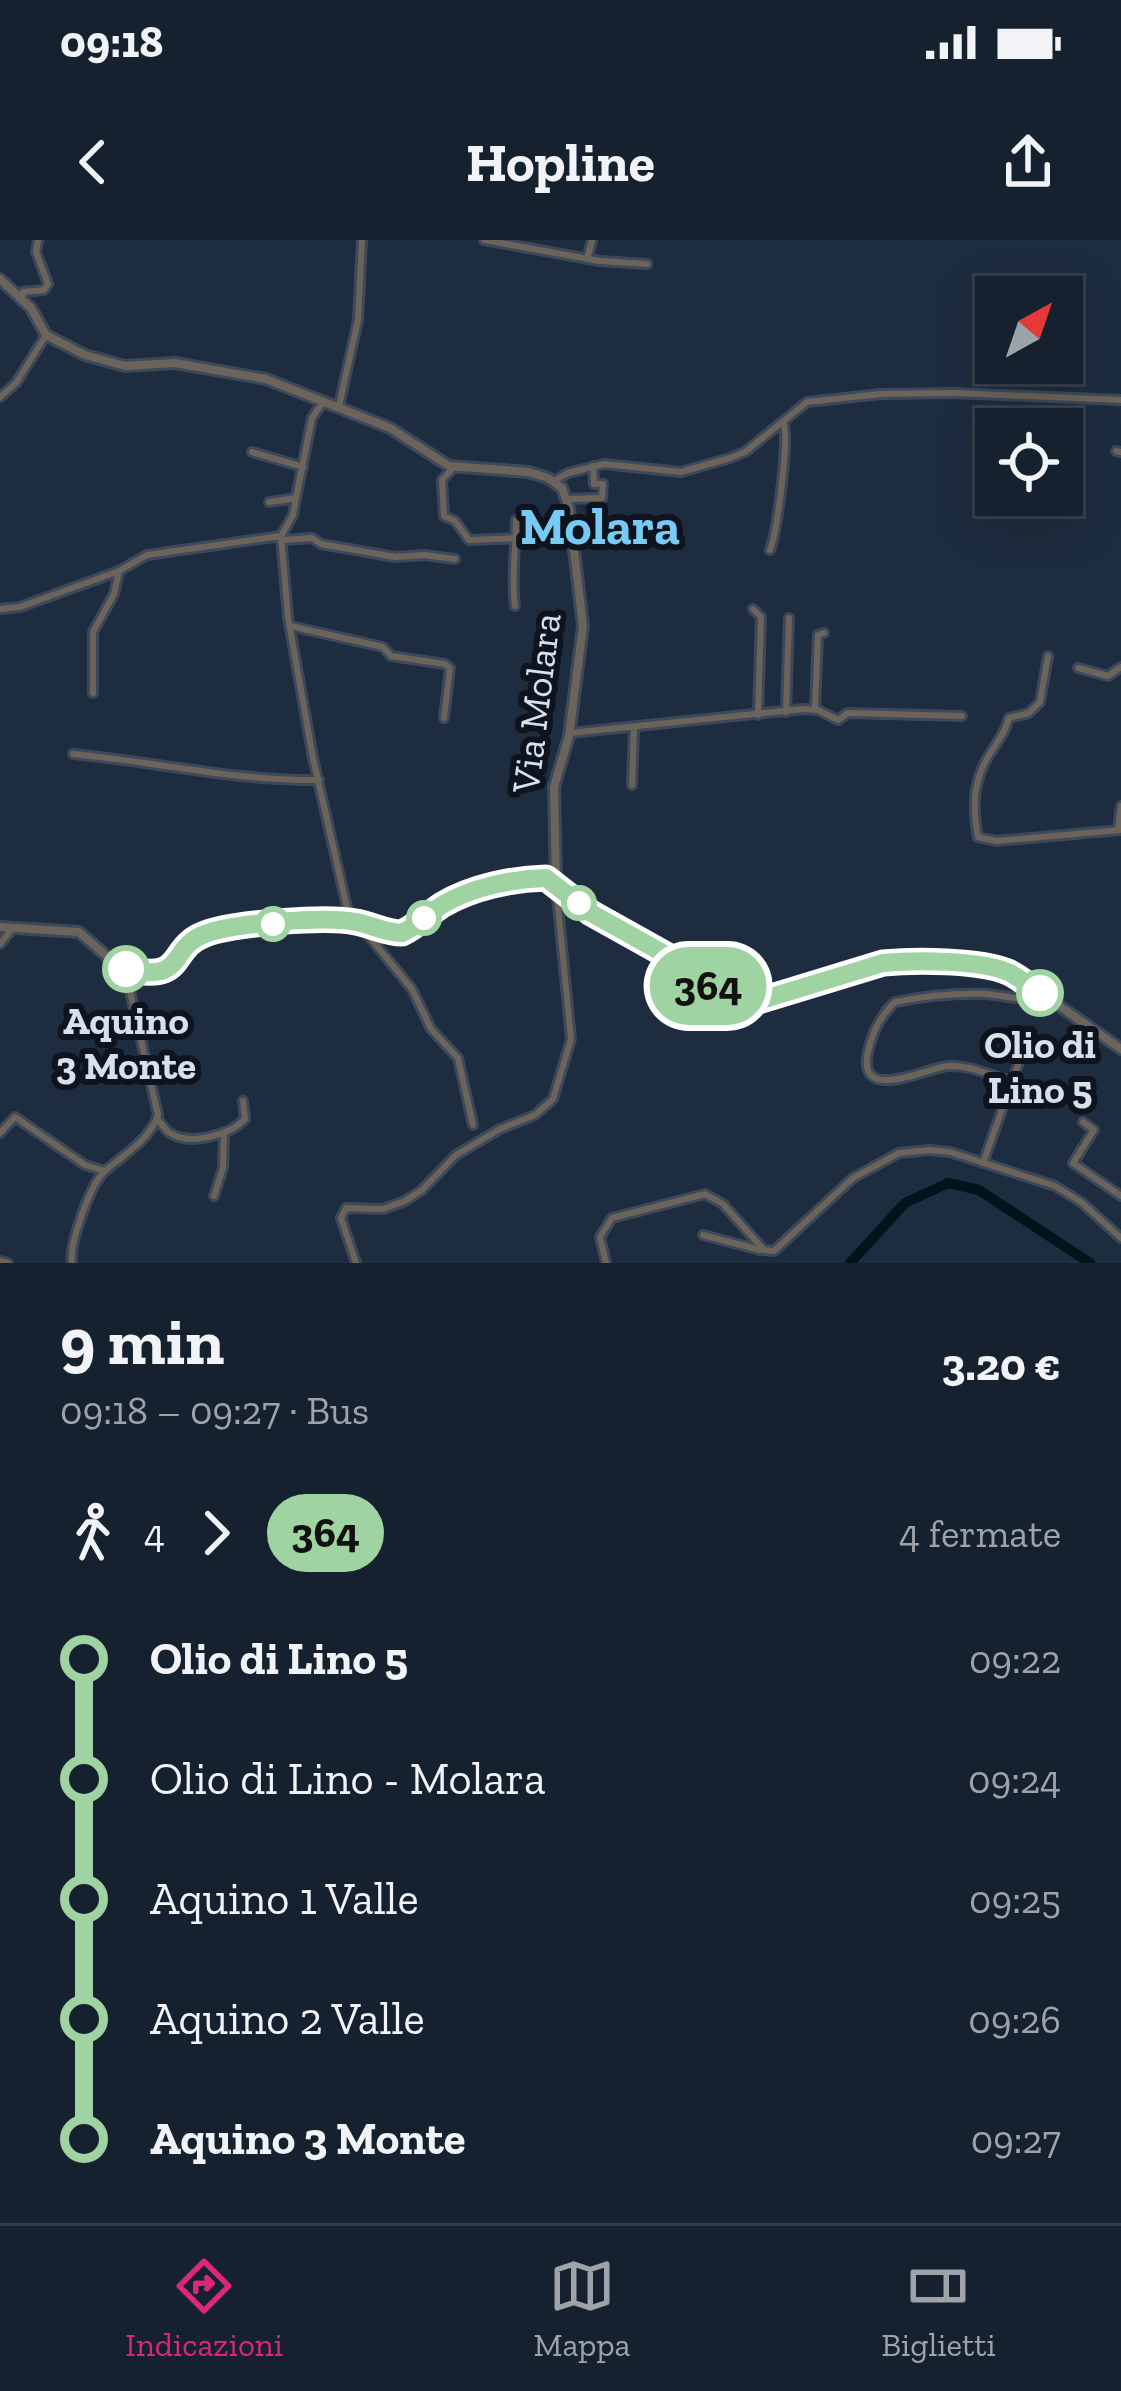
<!DOCTYPE html>
<html lang="it">
<head>
<meta charset="utf-8">
<style>
  :root { --surface:#16212f; --page:#232e3b; --text:#f1f3f6; --muted:#9ea3aa; --line:#353e4b; --accent:#db2777 }
  body { margin:0; font-family:"Zilla Slab",serif; background:var(--page); color:var(--text); height:100vh; display:flex; flex-direction:column; font-size:45px; white-space:nowrap }
  * { box-sizing:border-box; margin:0 }
  p { font-size:39px; color:var(--muted) }
  .icon { flex:none; width:66px; height:66px; fill:none; stroke:currentColor; stroke-width:2; stroke-linecap:round; stroke-linejoin:round }
  .map { position:relative; height:1023px; overflow:hidden }
  .side { display:flex; flex-direction:column; background:var(--surface); flex:1 }
  .side>* { flex:none }
  .badge { padding:0 24px; border-radius:39px; font-size:42px; line-height:78px }
  .needle { width:78px; rotate:40deg }
  .fabs { position:absolute; left:975px; top:36px; display:grid; gap:24px }
  .fabs a { display:grid; place-items:center; width:108px; height:108px; border-radius:0px; background:var(--surface); box-shadow:0 12px 48px #0002,0 0 0 3px var(--line); font-size:60px }
  .map>.badge { position:absolute; translate:-50% -50%; box-shadow:0 0 0 6px #fff }
  .legs { display:flex; align-items:center; gap:18px; height:132px; padding:0 60px; font-size:39px }
  .legs p { margin-inline-start:auto }
  .head { display:flex; align-items:center; justify-content:space-between; height:204px; padding:0 60px }
  h1 { font-size:66px; font-weight:800; line-height:90px }
  ul { padding:0 60px; list-style:none }
  li { display:flex; align-items:center; gap:42px; height:120px; font-size:45px }
  li i { display:grid; place-items:center; width:18px; height:100%; margin:0 15px; background:currentColor }
  li i::after { content:''; width:30px; height:30px; margin:-15px; border:9px solid; border-radius:50%; background:var(--surface) }
  li p { margin-inline-start:auto }
  li:first-child i { background:linear-gradient(#0000 50%,currentColor 0) }
  li:last-child i { background:linear-gradient(currentColor 50%,#0000 0) }
  .status { display:flex; justify-content:space-between; align-items:center; height:84px; padding:0 60px; background:var(--surface); direction:ltr }
  .status svg { height:33px; fill:currentColor }
  header { display:flex; justify-content:space-between; align-items:center; height:156px; padding:0 60px; background:var(--surface); font-size:54px; font-weight:800 }
  .menu { display:flex; justify-content:space-around; align-items:center; height:168px; border-top:3px solid var(--line); background:var(--surface); font-size:33px; color:var(--muted) }
  .menu a { display:grid; justify-items:center; gap:6px }
  .menu .active { color:var(--accent) }
  .map>svg:first-child { display:block }
</style>
</head>
<body>
<div class="status"><b>09:18</b><svg viewBox="0 0 49 12"><path d="M0 12V9h3v3zM5 12V6h3v6zM10 12V3h3v9zM15 12V0h3v12zM26 1h20v11H26zM47 4h2v5h-2z"/></svg></div>
<header><svg class="icon" aria-label="back" viewBox="0 0 24 24"><path d="M15 5l-7 7 7 7"/></svg>Hopline<svg class="icon" aria-label="share" viewBox="0 0 24 24"><path d="M12 15V3M7 8l5-5 5 5M5 13v7h14v-7"/></svg></header>
<div class="map">
<svg width="1121" height="1023" viewBox="0 0 1121 1023">
  <rect width="100%" height="100%" fill="#1e2c3f"/>
  <g fill="none" stroke-linecap="round" stroke-linejoin="round">
    <!-- river -->
    <polyline stroke="#01131b" stroke-width="10" points="850,1023 905,963 948,943 979,950 1090,1023"/>
    <!-- minor casing -->
    <g stroke="#3c495b" stroke-width="12">
      <g id="minor">
        <polyline points="484,0 600,21 647,24"/>
        <polyline points="587,19 592,0"/>
        <polyline points="22,61 23,52 44,50 48,44 36,12 38,0"/>
        <polyline points="0,157 16,143 46,95"/>
        <polyline points="339,166 358,80 362,0"/>
        <polyline points="1116,211 1121,212"/>
        <polyline points="252,212 303,227"/>
        <polyline points="454,227 442,240 444,276 455,281 469,300 572,296"/>
        <polyline points="554,241 568,233 604,224 681,232 730,218 745,212 807,162 881,154 954,153 1121,160"/>
        <polyline points="296,258 293,275 281,296 288,377 313,518 350,681"/>
        <polyline points="566,259 602,258 603,244 594,244 593,226"/>
        <polyline points="269,262 296,258 312,178 323,162"/>
        <polyline points="282,300 312,298 321,304 395,317 424,315 455,319"/>
        <path d="M770,310C777,292 790,196 783,182"/>
        <path d="M515,366C511,336 516,310 516,280"/>
        <polyline points="0,369 20,367 119,331 147,315 281,296"/>
        <polyline points="753,369 761,377 758,475"/>
        <polyline points="290,386 383,407 391,416 445,424 450,428 444,478"/>
        <path d="M1048,416L1040,462L1029,473L1009,478C1005,493 999,499 991,512C973,539 972,566 978,597L996,601L1121,590"/>
        <polyline points="1078,428 1108,436 1121,427"/>
        <polyline points="93,453 93,392 114,354 119,331"/>
        <polyline points="815,468 818,395 824,393"/>
        <polyline points="786,472 789,378"/>
        <polyline points="570,493 803,469 818,470 838,480 848,473 962,476"/>
        <path d="M73,514C155,522 236,541 319,540"/>
        <polyline points="632,545 634,488"/>
        <polyline points="1118,589 1121,566"/>
        <polyline points="365,684 367,694 412,749 431,789 458,818 473,885"/>
        <polyline points="0,704 12,689"/>
        <path d="M1012,841C990,836 972,825 948,826C929,827 856,865 868,812C872,793 881,775 895,762C925,756 954,753 985,754C1005,755 1025,763 1044,755"/>
        <path d="M157,878C159,881 167,892 170,893C190,906 230,895 245,879L243,861"/>
        <polyline points="1083,882 1094,890 1073,923 1121,956"/>
        <polyline points="0,893 15,877 85,925 105,931"/>
        <polyline points="983,923 1019,822"/>
        <polyline points="214,956 223,928 224,893"/>
        <polyline points="703,995 760,1010"/>
        <polyline points="0,1021 8,1023"/>
        <path d="M72,1023C69,1003 91,944 104,932C124,914 149,901 158,875L125,729"/>
        <polyline points="356,1023 341,978 346,968 383,969 405,961 422,950 456,915 500,889 535,875 553,859 571,799 556,646"/>
        <polyline points="606,1023 600,997 612,978 705,954 723,964 764,1010 774,1011 853,938 899,913 929,910 950,912 1055,946 1081,962 1121,998"/>
      </g>
    </g>
    <!-- tertiary casing -->
    <g stroke="#3c495b" stroke-width="14">
      <g id="tertiary">
        <polyline points="0,39 31,68 46,95 85,115 125,126 175,123 266,139 390,188 449,226 529,232 548,238 562,248 569,268 583,386 569,496 554,547 556,643"/>
        <path d="M0,687L79,692L118,726L152,733L173,727L192,702L205,694L243,687L343,680L402,693C417,686 428,674 442,665C472,647 512,639 546,638L591,673L668,716L730,760L758,761L883,723L992,727L1015,735L1121,809"/>
      </g>
    </g>
    <!-- minor -->
    <use href="#minor" stroke="#6c645a" stroke-width="6"/>
    <!-- tertiary -->
    <use href="#tertiary" stroke="#6c645a" stroke-width="8"/>
  </g>
  <g fill="none" stroke-linecap="round" stroke-linejoin="round">
    <!-- line-1 casing -->
    <g stroke="#fff" stroke-width="27">
      <path id="line-1" d="M126,729C188,743 167,708 205,694C233,683 327,676 356,682C372,685 386,693 402,693C417,686 428,674 442,665C472,647 512,639 546,638L591,673L668,716L730,760L758,761L883,723C915,720 979,720 1008,732C1019,737 1029,746 1040,753"/>
    </g>
    <!-- line-1 -->
    <use href="#line-1" stroke="#a0d3a2" stroke-width="18"/>
  </g>
  <!-- markers -->
  <g fill="#fff" stroke="#a0d3a2" stroke-width="6">
    <circle cx="579" cy="663" r="15"/>
    <circle cx="424" cy="678" r="15"/>
    <circle cx="273" cy="684" r="15"/>
    <circle cx="126" cy="729" r="21"/>
    <circle cx="1040" cy="753" r="21"/>
  </g>
  <g text-anchor="middle" dominant-baseline="central" stroke-width="12" stroke-linejoin="round" paint-order="stroke">
    <!-- street labels -->
    <g font-size="39" fill="#d7e1ee" stroke="#0e141d">
      <text transform="translate(536 463) rotate(-83)">Via Molara</text>
    </g>
    <!-- stop labels -->
    <g font-size="39" font-weight="bold" fill="#d7e1ee" stroke="#0e141d">
      <text x="126" y="780">Aquino<tspan x="126" dy="45">3 Monte</tspan></text>
      <text x="1040" y="804">Olio di<tspan x="1040" dy="45">Lino 5</tspan></text>
    </g>
    <!-- district labels -->
    <g font-size="51" font-weight="bold" fill="#77caf3" stroke="#0e141d">
      <text x="600" y="286">Molara</text>
    </g>
  </g>
</svg>
<div class="fabs">
<a><svg class="needle" viewBox="-14 -14 28 28"><path d="M0-13l5 13h-10z" fill="#e53935"/><path d="M0 13l5-13h-10z" fill="#9ea3aa"/></svg></a>
<a><svg class="icon" aria-label="locate" viewBox="0 0 24 24"><circle cx="12" cy="12" r="6"/><path d="M12 2v4M12 18v4M2 12h4M18 12h4"/></svg></a>
</div>
<b class="badge" style="left:708px;top:746px;background:#a0d3a2;color:#111">364</b>
</div>
<section class="side">
<div class="head"><div><h1>9 min</h1><p>09:18 – 09:27 · Bus</p></div><b>3.20 €</b></div>
<div class="legs"><svg class="icon" aria-label="walk" viewBox="0 0 24 24"><circle cx="13" cy="4" r="2"/><path d="M13 8l-2 6 4 7M11 14l-3 7M7 12l3-4h3l4 4"/></svg>4<svg class="icon" aria-label="forward" viewBox="0 0 24 24"><path d="M9 5l7 7-7 7"/></svg><b class="badge" style="background:#a0d3a2;color:#111">364</b><p>4 fermate</p></div>
<ul>
<li><i style="color:#a0d3a2"></i><b>Olio di Lino 5</b><p>09:22</p></li>
<li><i style="color:#a0d3a2"></i><span>Olio di Lino - Molara</span><p>09:24</p></li>
<li><i style="color:#a0d3a2"></i><span>Aquino 1 Valle</span><p>09:25</p></li>
<li><i style="color:#a0d3a2"></i><span>Aquino 2 Valle</span><p>09:26</p></li>
<li><i style="color:#a0d3a2"></i><b>Aquino 3 Monte</b><p>09:27</p></li>
</ul>
</section>
<nav class="menu">
<a class="active"><svg class="icon" aria-label="directions" viewBox="0 0 24 24"><path d="M12 3l9 9-9 9-9-9zM9 14v-3h6M13 9l2 2-2 2"/></svg>Indicazioni</a>
<a><svg class="icon" aria-label="map" viewBox="0 0 24 24"><path d="M3 6l6-2 6 2 6-2v14l-6 2-6-2-6 2zM9 4v14M15 6v14"/></svg>Mappa</a>
<a><svg class="icon" aria-label="tickets" viewBox="0 0 24 24"><path d="M3 7h18v10H3zM15 7v10"/></svg>Biglietti</a>
</nav>
</body>
</html>
